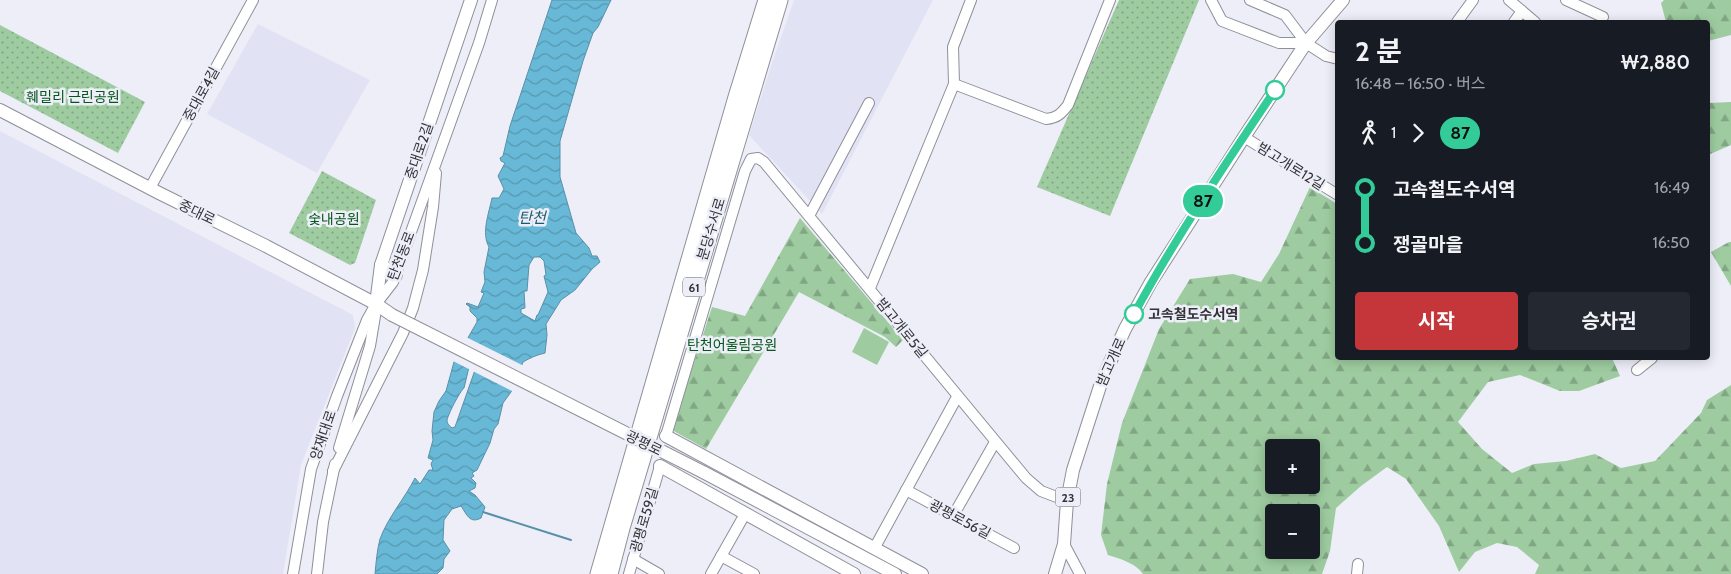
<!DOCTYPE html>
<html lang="ko">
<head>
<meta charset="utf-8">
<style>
  :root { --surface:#171b24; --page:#242831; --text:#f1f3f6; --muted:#9ea1a6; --accent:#c5363b }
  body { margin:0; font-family:Cabin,"Noto Sans KR",sans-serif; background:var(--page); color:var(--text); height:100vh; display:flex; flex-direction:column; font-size:19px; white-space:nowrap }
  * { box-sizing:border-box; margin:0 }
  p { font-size:16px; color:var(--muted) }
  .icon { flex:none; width:28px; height:28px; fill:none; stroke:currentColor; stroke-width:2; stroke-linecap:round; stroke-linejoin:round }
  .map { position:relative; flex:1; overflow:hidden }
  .drawer { position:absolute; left:1335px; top:20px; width:375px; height:340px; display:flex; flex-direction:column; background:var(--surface); border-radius:5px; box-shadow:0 2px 12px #0003 }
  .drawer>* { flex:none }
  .badge { padding:0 10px; border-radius:16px; font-size:18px; line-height:32px }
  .tools { position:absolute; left:1265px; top:439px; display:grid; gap:10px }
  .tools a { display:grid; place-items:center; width:55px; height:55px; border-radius:5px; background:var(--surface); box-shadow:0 2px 12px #0003; font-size:25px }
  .map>.badge { position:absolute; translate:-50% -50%; box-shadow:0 0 0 2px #fff }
  .legs { display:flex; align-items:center; gap:8px; height:55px; padding:0 20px; font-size:16px }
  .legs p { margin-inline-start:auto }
  .head { display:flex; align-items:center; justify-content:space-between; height:85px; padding:0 20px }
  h1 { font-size:28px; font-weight:700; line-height:38px }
  .primary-button { display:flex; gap:10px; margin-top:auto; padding:10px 20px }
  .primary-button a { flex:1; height:58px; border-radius:5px; background:var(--accent); color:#fff; font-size:20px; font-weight:700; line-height:58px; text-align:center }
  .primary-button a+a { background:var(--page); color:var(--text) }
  ul { padding:0 20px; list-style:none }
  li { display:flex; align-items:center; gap:18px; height:55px; font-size:19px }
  li i { display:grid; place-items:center; width:8px; height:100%; margin:0 6px; background:currentColor }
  li i::after { content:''; width:12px; height:12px; margin:-6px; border:4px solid; border-radius:50%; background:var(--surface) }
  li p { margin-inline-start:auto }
  li:first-child i { background:linear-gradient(#0000 50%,currentColor 0) }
  li:last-child i { background:linear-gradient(currentColor 50%,#0000 0) }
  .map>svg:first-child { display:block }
</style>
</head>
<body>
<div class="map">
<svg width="1731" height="574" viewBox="0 0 1731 574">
  <defs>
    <pattern id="grass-dots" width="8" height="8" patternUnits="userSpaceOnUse" patternTransform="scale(1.25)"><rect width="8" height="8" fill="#9ecca0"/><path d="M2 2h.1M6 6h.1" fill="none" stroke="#81a683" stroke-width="1.8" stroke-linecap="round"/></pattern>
    <pattern id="forest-firs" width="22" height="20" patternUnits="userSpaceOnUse" patternTransform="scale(1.25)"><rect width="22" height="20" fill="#9ecca0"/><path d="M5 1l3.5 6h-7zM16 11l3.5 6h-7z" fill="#81a683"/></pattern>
    <pattern id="water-waves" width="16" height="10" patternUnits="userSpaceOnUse" patternTransform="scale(1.25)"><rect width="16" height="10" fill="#68b9d7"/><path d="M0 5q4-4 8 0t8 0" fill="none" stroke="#5697af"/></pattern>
  </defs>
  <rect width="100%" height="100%" fill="#edeef8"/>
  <!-- built -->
  <g fill="#e1e3f4">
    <polygon points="794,0 933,0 822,214 749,135 771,66"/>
    <polygon points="258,24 370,80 317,173 207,114"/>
    <polygon points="0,131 353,315 355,328 301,465 283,574 0,574"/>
  </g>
  <!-- grass -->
  <g fill="url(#grass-dots)">
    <polygon points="1119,0 1199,0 1110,216 1037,187"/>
    <polygon points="0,25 145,102 118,153 0,91"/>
    <polygon points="322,171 376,200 355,263 350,265 289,233"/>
  </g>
  <!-- forest -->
  <g fill="url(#forest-firs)" fill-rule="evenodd">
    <polygon points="1664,0 1731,0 1731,35 1708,41 1708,22 1666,22 1661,3"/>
    <polygon points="1731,102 1731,145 1708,155 1708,103"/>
    <path d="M1310,187L1337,204L1338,358H1612L1620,376L1579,391H1560L1520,375L1488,382L1458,422L1482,449L1512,473L1534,464L1566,461L1595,454L1621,468L1655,461L1701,413L1707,400L1731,385V574H1535L1539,565L1517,547L1497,543L1475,552L1459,572L1439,526L1406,479L1387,467L1361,486L1336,508L1330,551L1322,574H1143C1136,563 1120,559 1108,555L1101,535L1107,484L1122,423L1159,329L1190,279L1233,274L1261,282L1279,254ZM1274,448H1311V485H1274ZM1274,512H1311V550H1274Z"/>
    <polygon points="800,218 903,340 896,347 885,337 799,292 706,449 672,430 712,307 745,316"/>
    <polygon points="1729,242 1731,242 1731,286 1711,252"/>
  </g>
  <!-- pitch -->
  <polygon fill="#9ecca0" points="864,328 889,342 877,365 852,352"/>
  <!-- water -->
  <path fill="url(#water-waves)" stroke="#5891a7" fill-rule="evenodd" d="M552,0H611L598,27L593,33L583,61L560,141V177L576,233L589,248L592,256H597L600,262L592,269L575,290L561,300L546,324L547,335L545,353C536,355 530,358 523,362L511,392L503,403L498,424L494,429L490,443L477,470L472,473L474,476L471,478L476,483L475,488L469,491L475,495L485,507L481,518C470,524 467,515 461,506L452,509L444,520L443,540L450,551L444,559L443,568L437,574H375C376,563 377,550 380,539C388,517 405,498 415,478L420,484L429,470H433L431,464L433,460L428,458L433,440L432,431L434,412L439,401L446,391L454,362L477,322V318L470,311V307L466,304L467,303L478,307L484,293L481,292L485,282L484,272L489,247C481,233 489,213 492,198H499L504,189L498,176L505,163L501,161L500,158L503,156L510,126ZM534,257H540L544,261L546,275L544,276L548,292L538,315H537L535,321L521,313V309L525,308L524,291H527L529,265ZM469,367L475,370L455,427L452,428C450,426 447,424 447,421C447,416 460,391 464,388Z"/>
  <!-- pier -->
  <polygon fill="#edeef8" points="466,337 524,366 514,392 453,361"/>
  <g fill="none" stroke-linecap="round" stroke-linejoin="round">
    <!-- stream -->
    <polyline stroke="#5891a7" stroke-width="2" points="483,512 571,540"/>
    <!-- minor casing -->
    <g stroke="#8e9099" stroke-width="12">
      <g id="minor">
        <path d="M971,0L953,47L954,84L1046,119C1057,118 1061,114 1068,105L1110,0"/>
        <polyline points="1211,0 1222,21 1279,43 1306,43"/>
        <polyline points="1250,0 1285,15 1306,43 1326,56 1338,59"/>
        <polyline points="1509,0 1535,22"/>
        <polyline points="1566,0 1603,17"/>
        <polyline points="1457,22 1473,0"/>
        <polyline points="1514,22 1522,11"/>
        <polyline points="1244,137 1338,195"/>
        <polyline points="150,188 253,0"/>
        <polyline points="809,216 869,103"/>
        <polyline points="870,288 954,84"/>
        <polyline points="1637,370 1652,358"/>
        <polyline points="666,436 745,171 751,159 758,158 764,162 1026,478 1041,491 1067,501"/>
        <polyline points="339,448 370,346 376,310"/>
        <polyline points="333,471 403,333 413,308 423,270 433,207 436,173"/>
        <polyline points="906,490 1014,548"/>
        <polyline points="953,516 995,442"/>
        <polyline points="1064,544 1080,574"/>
        <polyline points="875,547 957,397"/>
        <polyline points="721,556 754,574"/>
        <polyline points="633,559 659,574"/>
        <polyline points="293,574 311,469 337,396 367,320 376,304 393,282 479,43 492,0"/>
        <polyline points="317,574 323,522 335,464"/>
        <polyline points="629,574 660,466"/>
        <polyline points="711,574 745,514"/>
        <polyline points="1357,574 1358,564"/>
      </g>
    </g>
    <!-- major casing -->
    <g stroke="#8e9099" stroke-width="14">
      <g id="major">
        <polyline points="0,110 159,193 266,246 376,304 392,315"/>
        <polyline points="381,265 396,275"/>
        <polyline points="376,304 381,265 471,0"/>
        <polyline points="666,436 922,574"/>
        <polyline points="660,466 854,574"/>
        <polyline points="703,472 895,574"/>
        <polyline points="1055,574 1064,544 1067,501 1073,470 1102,380 1125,329 1151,282 1244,137 1306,43 1343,0"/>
      </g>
    </g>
    <!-- highway casing -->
    <g stroke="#8e9099" stroke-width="17">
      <g id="highway">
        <polyline points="598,574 736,97 766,0"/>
        <polyline points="610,574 622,528 780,0"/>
      </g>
    </g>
    <!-- minor -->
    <use href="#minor" stroke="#fff" stroke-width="10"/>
    <!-- major -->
    <use href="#major" stroke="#fff" stroke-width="12"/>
    <!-- highway -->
    <use href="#highway" stroke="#fff" stroke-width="15"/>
    <!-- major-bridge casing -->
    <g stroke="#8e9099" stroke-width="14" stroke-linecap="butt">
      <polyline id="major-bridge" points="392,315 703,472"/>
    </g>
    <!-- major-bridge -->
    <use href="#major-bridge" stroke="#fff" stroke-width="12"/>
  </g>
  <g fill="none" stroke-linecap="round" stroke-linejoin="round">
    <!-- line-1 casing -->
    <g stroke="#fff" stroke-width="11">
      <path id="line-1" d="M1134,314C1176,237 1226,163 1275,90"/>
    </g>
    <!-- line-1 -->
    <use href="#line-1" stroke="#3c9" stroke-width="8"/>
  </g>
  <!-- markers -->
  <g fill="#fff" stroke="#3c9" stroke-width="2.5">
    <circle cx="1275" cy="90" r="9"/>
    <circle cx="1134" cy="314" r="9"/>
  </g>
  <g text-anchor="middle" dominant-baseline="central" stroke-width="5" stroke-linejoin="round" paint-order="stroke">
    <!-- shield labels -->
    <g fill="#edeef8" stroke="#6b6b71" stroke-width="1">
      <rect x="683" y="277.5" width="22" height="19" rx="4"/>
      <rect x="1055.5" y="487.5" width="25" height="19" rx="4"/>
    </g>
    <g font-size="12" font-weight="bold" fill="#333337">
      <text x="694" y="287">61</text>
      <text x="1068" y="497">23</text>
    </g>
    <!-- street labels -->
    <g font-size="14" fill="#333337" stroke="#edeef8">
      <text transform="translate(201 94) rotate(-61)">중대로4길</text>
      <text transform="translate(419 151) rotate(-71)">중대로2길</text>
      <text transform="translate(1291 166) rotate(32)">밤고개로12길</text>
      <text transform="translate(197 212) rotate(26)">중대로</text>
      <text transform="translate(711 229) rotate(-73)">분당수서로</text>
      <text transform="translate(401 256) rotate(-69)">탄천동로</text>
      <text transform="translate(902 328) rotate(51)">밤고개로5길</text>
      <text transform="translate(1111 362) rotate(-66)">밤고개로</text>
      <text transform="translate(323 435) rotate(-71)">양재대로</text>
      <text transform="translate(644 443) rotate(26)">광평로</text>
      <text transform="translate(960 519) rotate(28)">광평로56길</text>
      <text transform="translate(644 520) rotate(-74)">광평로59길</text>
    </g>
    <!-- park labels -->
    <g font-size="14" fill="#045719" stroke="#edeef8">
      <text x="73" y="97">훼밀리 근린공원</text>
      <text x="334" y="219">숯내공원</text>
      <text x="732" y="345">탄천어울림공원</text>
    </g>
    <!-- stop labels -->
    <g font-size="14" font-weight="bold" fill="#333337" stroke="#edeef8" text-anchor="start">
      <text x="1148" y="314">고속철도수서역</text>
    </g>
    <!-- water labels -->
    <g font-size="15" font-style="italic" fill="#1a5b70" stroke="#edeef8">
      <text x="532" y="218">탄천</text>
    </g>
  </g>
</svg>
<div class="tools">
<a>+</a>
<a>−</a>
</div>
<b class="badge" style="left:1203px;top:201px;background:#3c9;color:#111">87</b>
<section class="drawer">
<div class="head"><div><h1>2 분</h1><p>16:48 – 16:50 · 버스</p></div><b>₩2,880</b></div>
<div class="legs"><svg class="icon" aria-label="walk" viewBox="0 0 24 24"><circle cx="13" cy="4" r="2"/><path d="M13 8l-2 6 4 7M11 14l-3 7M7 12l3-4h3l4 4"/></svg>1<svg class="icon" aria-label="forward" viewBox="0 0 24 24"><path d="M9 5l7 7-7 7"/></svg><b class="badge" style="background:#3c9;color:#111">87</b></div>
<ul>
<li><i style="color:#3c9"></i><b>고속철도수서역</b><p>16:49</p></li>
<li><i style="color:#3c9"></i><b>쟁골마을</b><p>16:50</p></li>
</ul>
<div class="primary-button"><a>시작</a><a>승차권</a></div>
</section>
</div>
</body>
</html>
